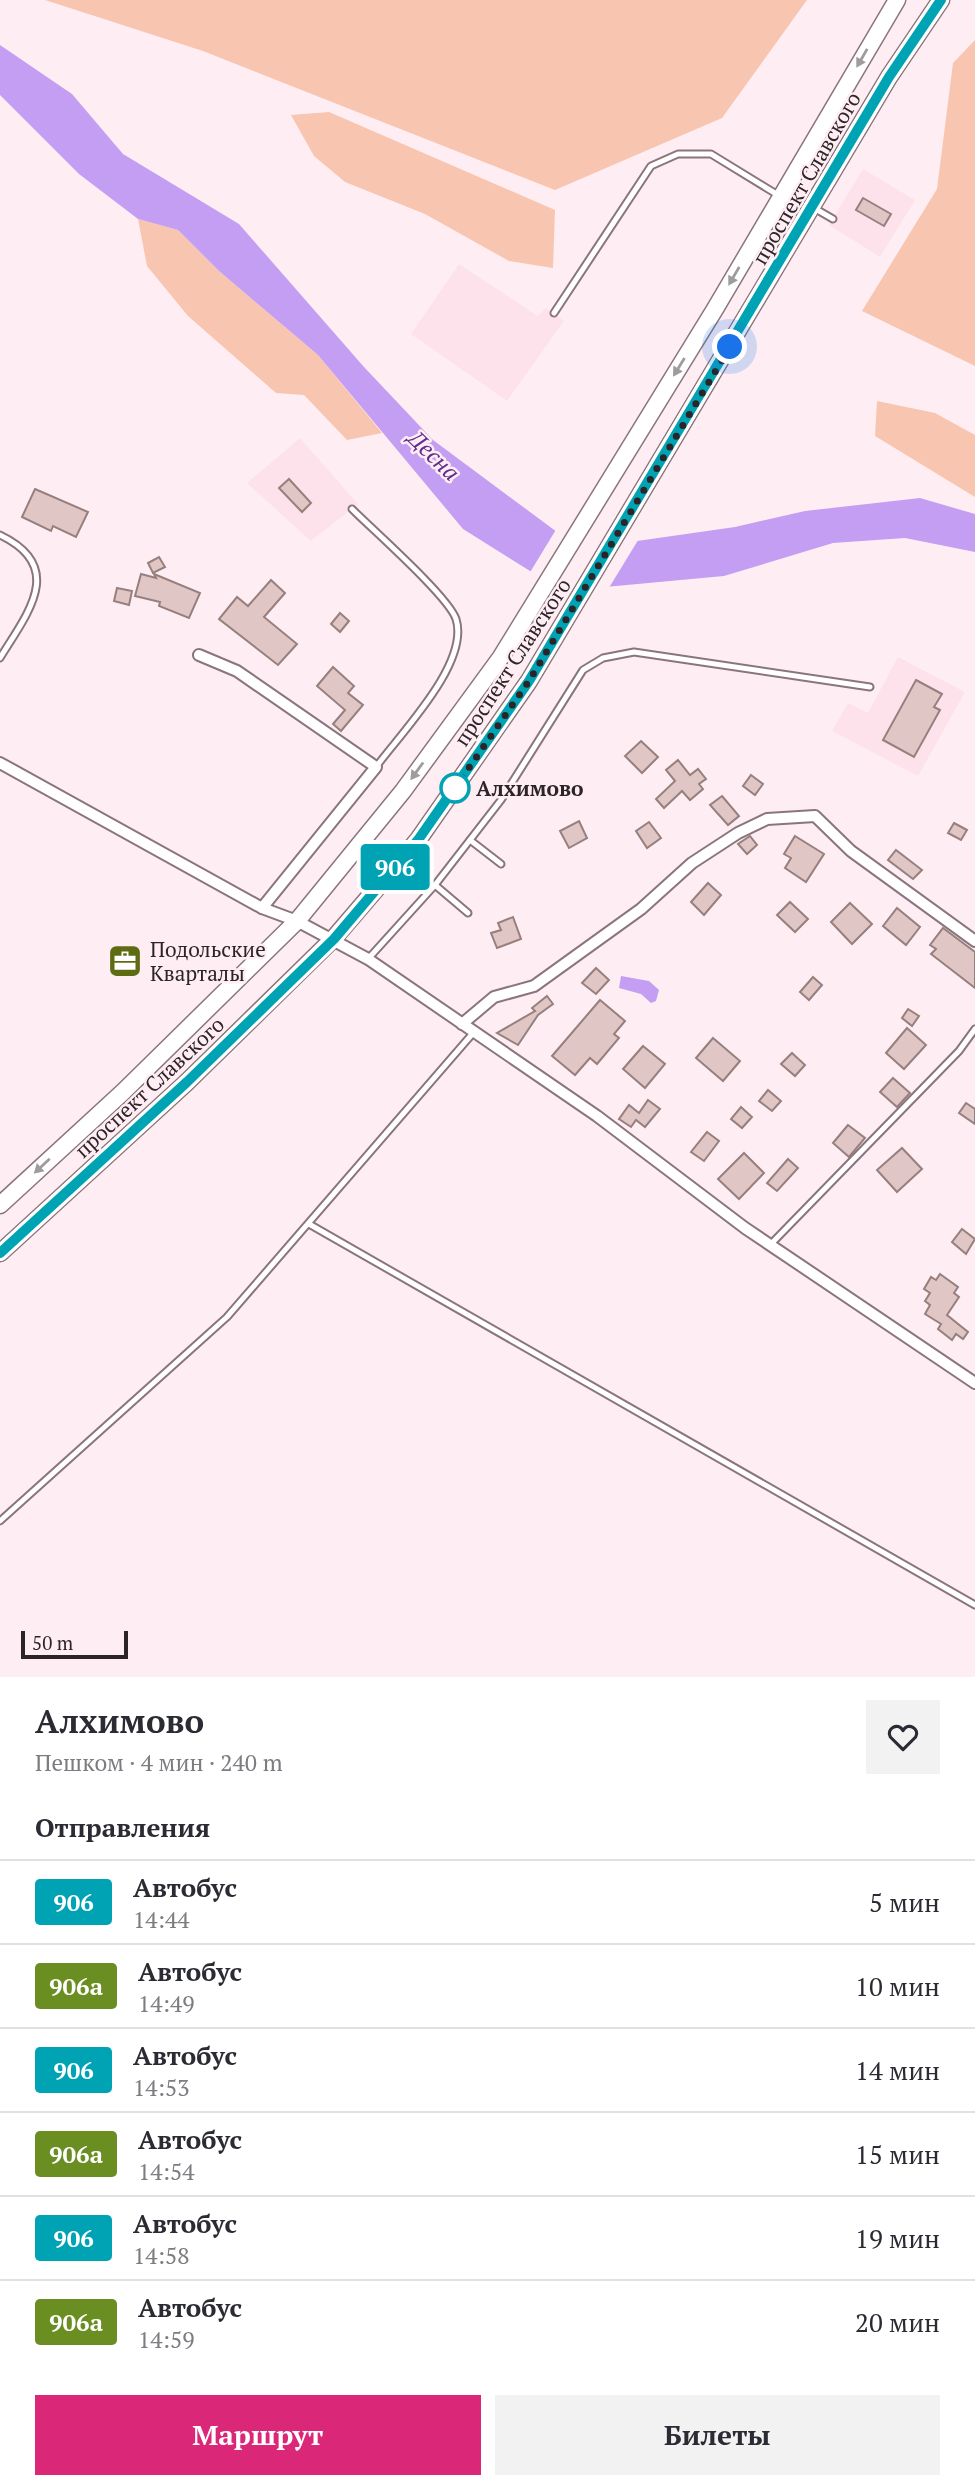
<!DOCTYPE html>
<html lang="ru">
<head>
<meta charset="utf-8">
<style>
  :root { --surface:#fff; --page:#f2f2f3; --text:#2b2b33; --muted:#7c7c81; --line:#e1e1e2; --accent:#db2777 }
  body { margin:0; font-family:"PT Serif",serif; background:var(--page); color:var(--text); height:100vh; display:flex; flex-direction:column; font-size:26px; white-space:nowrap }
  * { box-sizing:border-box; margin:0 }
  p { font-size:23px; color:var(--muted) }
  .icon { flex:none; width:38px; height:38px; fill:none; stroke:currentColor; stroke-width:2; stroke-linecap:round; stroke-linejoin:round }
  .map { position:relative; height:1677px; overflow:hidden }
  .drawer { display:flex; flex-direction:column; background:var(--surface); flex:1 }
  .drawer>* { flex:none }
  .badge { padding:0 14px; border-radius:5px; font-size:24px; line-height:46px }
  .scale { position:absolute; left:21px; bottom:18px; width:107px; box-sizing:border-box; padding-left:7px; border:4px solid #2d2427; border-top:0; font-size:19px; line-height:24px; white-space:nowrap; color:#2d2427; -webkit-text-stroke:5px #feeef3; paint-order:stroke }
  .you { position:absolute; width:35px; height:35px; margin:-18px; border:5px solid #fff; border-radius:50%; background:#1a73e8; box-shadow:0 0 0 10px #1a73e833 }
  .map>.badge { position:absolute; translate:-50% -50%; box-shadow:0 0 0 4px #fff }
  h2 { padding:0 35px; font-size:26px; line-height:63px }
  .round { display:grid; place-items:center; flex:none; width:74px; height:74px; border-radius:0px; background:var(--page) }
  .headline { display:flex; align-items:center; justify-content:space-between; height:119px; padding:0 35px }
  h1 { font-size:33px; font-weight:800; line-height:52px }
  .primary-button { display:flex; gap:14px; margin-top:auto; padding:14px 35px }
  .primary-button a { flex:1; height:80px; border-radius:0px; background:var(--accent); color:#fff; font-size:28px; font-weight:800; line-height:80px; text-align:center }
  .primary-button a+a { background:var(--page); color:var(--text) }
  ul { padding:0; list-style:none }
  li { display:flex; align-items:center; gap:21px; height:84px; padding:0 35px; border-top:2px solid var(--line) }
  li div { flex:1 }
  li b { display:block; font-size:26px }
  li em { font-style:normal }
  li .badge { min-width:77px; font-weight:700; text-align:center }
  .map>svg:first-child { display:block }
</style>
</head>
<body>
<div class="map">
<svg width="975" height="1677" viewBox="0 0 975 1677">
  <rect width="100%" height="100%" fill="#feeef3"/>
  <!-- built -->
  <g fill="#fde2eb">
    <polygon points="863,169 915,200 880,257 829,225"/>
    <polygon points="459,264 538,316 546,308 564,321 507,401 411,334"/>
    <polygon points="300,438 358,504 311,541 247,483"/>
    <polygon points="898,657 965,692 918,776 832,731 848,703 868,713"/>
  </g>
  <!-- green -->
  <g fill="#f8c5b0">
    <polygon points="45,0 807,0 722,118 555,190 203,51"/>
    <polygon points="975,40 975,366 862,311 937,189 953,63"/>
    <polygon points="329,112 555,210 553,268 509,261 425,214 345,182 314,156 291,115"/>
    <polygon points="138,219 178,230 219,271 318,355 382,433 347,440 304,395 276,393 188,316 147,266"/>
    <polygon points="877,401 935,413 975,435 975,497 875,436"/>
  </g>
  <!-- water -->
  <g fill="#c49ef2">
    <polygon points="0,45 72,94 123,154 239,224 364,367 433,440 561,535 630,542 735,527 805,511 920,498 975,514 975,552 905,538 833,543 724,576 562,591 463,529 318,355 219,271 178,230 138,219 79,174 0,95"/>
    <polygon points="621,976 649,981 659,990 656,1001 651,1003 641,994 619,988"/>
  </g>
  <!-- pier -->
  <polygon fill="#feeef3" points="557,528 562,532 640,537 607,591 561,594 529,574"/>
  <!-- building -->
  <g fill="#e1c6c6" stroke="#977f7e" stroke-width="2">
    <polygon points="863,198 891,214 884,226 856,210"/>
    <polygon points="289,479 311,503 302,512 279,488"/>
    <polygon points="35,489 88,512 76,537 53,526 51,531 22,517"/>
    <polygon points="159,557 165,567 153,573 148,563"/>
    <polygon points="141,574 156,578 154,574 200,593 189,618 159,606 160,602 135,596"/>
    <polygon points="271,580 285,593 264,617 297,644 278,665 219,619 237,597 248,606"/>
    <polygon points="117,588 132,591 129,605 114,601"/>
    <polygon points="340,613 349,621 340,632 331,624"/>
    <polygon points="333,667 354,686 348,693 363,705 341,731 333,724 345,710 317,686"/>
    <polygon points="916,680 942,694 934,707 940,710 914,757 883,740"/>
    <polygon points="641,741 658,757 642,773 625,756"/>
    <polygon points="678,760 690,775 698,769 706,779 699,784 703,789 690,800 682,791 664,808 656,799 675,781 666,770"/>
    <polygon points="751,775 763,784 755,795 743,786"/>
    <polygon points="722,796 739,816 728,825 710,805"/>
    <polygon points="579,821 587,838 569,848 560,831"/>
    <polygon points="649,822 661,838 647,848 636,831"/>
    <polygon points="954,823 967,830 961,840 948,833"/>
    <polygon points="750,836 757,845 747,854 738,844"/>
    <polygon points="795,836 824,854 806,882 785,868 791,858 784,854"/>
    <polygon points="896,850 922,870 913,879 888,860"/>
    <polygon points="708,883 721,895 704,915 691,902"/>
    <polygon points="790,902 808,919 795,932 777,915"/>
    <polygon points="850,903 872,924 852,944 831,922"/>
    <polygon points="897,908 920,927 906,945 883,926"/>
    <polygon points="513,917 521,939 497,948 491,933 501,930 498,923"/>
    <polygon points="943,928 975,952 975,988 931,954 936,949 930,945"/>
    <polygon points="596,968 609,980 596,994 582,983"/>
    <polygon points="813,977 822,985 809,1000 800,992"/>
    <polygon points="547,996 553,1004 538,1015 518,1045 497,1033 535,1011 532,1008"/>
    <polygon points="600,1000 625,1021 614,1034 619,1038 597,1064 590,1058 575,1075 552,1056"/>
    <polygon points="908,1009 919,1016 912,1026 902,1018"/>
    <polygon points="907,1028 926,1045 904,1069 886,1053"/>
    <polygon points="713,1038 740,1061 723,1081 696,1058"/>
    <polygon points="643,1046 665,1064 645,1088 623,1069"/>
    <polygon points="792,1053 805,1065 795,1076 781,1064"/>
    <polygon points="893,1078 910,1093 897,1107 880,1092"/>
    <polygon points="768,1090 781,1101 772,1111 759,1101"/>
    <polygon points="648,1100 660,1109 645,1127 636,1120 631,1127 619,1119 629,1105 639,1113"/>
    <polygon points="966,1103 975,1109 975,1124 959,1113"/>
    <polygon points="741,1107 752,1117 742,1128 731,1119"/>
    <polygon points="848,1125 865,1138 849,1157 833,1143"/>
    <polygon points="707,1132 719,1141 704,1161 691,1152"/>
    <polygon points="902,1148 922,1169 897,1192 877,1170"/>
    <polygon points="744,1153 764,1173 739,1199 718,1179"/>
    <polygon points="788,1159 798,1168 777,1191 767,1183"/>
    <polygon points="962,1229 975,1239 966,1254 952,1242"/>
    <polygon points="940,1274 958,1287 954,1293 959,1297 947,1315 968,1332 963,1339 956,1334 952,1340 938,1329 941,1324 925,1314 930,1305 925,1301 930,1293 924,1289 931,1277 936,1280"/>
  </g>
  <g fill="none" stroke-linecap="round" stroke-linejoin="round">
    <!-- lane casing -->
    <g stroke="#8b757d" stroke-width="9">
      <g id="lane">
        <polyline points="814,208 833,219"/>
        <polyline points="554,313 651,166 678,154 711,154 778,195"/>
        <path d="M352,509C373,530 448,596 456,619C470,663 401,733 376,767"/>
        <path d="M0,535C67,567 27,614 0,658"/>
        <polyline points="470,840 501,864"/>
        <polyline points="435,885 468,913"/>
        <polyline points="368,959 435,885 501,800 583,670 603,658 634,652 870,687"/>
        <polyline points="309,1224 975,1605"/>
        <polyline points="770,1245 959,1051 975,1029"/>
        <polyline points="0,1521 227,1317 474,1032"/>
      </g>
    </g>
    <!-- street casing -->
    <g stroke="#8b757d" stroke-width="14">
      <g id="street">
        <polyline points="199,655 237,671 376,767 262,908"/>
        <polyline points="0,763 262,908 297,921 368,959 597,1116 745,1228 975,1383"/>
        <polyline points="462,1024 494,997 534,986 641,909 692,863 738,833 767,819 815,816 851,851 975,941"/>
      </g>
    </g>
    <!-- secondary casing -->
    <g stroke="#8b757d" stroke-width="19">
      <g id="secondary">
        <polyline points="0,1205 123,1092 297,921 403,791 501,657 715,309 897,0"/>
        <polyline points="0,1253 187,1082 334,938 418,840 529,681 889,77 941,0"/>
      </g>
    </g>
    <!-- lane -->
    <use href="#lane" stroke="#fff" stroke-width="5"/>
    <!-- street -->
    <use href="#street" stroke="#fff" stroke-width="10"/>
    <!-- secondary -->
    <use href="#secondary" stroke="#fff" stroke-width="16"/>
  </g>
  <!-- one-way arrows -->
  <defs><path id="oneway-solid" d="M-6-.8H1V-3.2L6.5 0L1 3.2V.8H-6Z" transform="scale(1.75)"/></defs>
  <g fill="#a09c9e">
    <use href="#oneway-solid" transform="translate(862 58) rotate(120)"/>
    <use href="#oneway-solid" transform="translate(734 276) rotate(120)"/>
    <use href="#oneway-solid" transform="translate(679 367) rotate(122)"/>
    <use href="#oneway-solid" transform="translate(417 771) rotate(126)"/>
    <use href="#oneway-solid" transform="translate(42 1166) rotate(137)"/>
  </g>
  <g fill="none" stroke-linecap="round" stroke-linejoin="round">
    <!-- line casing -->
    <g stroke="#fff" stroke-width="16">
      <polyline id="line" points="0,1253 187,1082 334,939 418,840 529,681 889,77 941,0"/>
    </g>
    <!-- line -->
    <use href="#line" stroke="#00a3b4" stroke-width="10"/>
    <!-- walk -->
    <polyline stroke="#2d2427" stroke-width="7" stroke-dasharray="0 12.6" points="455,788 529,681 730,347"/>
  </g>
  <!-- icons -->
  <defs>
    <g id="office-square" transform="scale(1.75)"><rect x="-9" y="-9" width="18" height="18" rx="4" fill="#5f6b13" stroke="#feeef3"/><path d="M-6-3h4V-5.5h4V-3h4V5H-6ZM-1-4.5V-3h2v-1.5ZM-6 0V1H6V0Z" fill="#fff"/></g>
  </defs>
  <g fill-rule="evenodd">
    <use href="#office-square" x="125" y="961"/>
  </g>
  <!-- markers -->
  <circle fill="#fff" stroke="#00a3b4" stroke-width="3.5" cx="455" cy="788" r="14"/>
  <g text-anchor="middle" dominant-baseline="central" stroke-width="5" stroke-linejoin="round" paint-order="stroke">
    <!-- street labels -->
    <g font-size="21" fill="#2d2427" stroke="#feeef3">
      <text transform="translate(806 178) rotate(-60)">проспект Славского</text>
      <text transform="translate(512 662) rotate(-57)">проспект Славского</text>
      <text transform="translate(149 1087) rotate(-43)">проспект Славского</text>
    </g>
    <!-- stop labels -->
    <g font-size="21" font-weight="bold" fill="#2d2427" stroke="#feeef3" text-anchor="start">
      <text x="476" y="788">Алхимово</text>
    </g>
    <!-- poi labels -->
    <g font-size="21" fill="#2d2427" stroke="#feeef3" text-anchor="start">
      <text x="150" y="949">Подольские<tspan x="150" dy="24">Кварталы</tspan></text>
    </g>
    <!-- water labels -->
    <g font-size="23" font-style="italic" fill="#602d8e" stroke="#feeef3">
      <text transform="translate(434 455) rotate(44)">Десна</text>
    </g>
  </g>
</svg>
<div class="scale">50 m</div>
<div class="you" style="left:730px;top:347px"></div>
<b class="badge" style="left:395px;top:867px;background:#00a3b4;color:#fff">906</b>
</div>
<section class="drawer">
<div class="headline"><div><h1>Алхимово</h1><p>Пешком · 4 мин · 240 m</p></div><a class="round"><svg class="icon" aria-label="heart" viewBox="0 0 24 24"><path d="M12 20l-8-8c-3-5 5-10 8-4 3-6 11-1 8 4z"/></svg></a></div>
<h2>Отправления</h2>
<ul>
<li><span class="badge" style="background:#00a3b4;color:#fff">906</span><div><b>Автобус</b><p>14:44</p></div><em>5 мин</em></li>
<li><span class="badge" style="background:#6b8e23;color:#fff">906а</span><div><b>Автобус</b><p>14:49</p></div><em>10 мин</em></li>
<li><span class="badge" style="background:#00a3b4;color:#fff">906</span><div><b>Автобус</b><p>14:53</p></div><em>14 мин</em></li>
<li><span class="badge" style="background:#6b8e23;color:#fff">906а</span><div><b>Автобус</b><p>14:54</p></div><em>15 мин</em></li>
<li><span class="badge" style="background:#00a3b4;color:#fff">906</span><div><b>Автобус</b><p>14:58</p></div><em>19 мин</em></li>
<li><span class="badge" style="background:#6b8e23;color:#fff">906а</span><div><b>Автобус</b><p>14:59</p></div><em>20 мин</em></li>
</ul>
<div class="primary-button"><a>Маршрут</a><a>Билеты</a></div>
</section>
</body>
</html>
